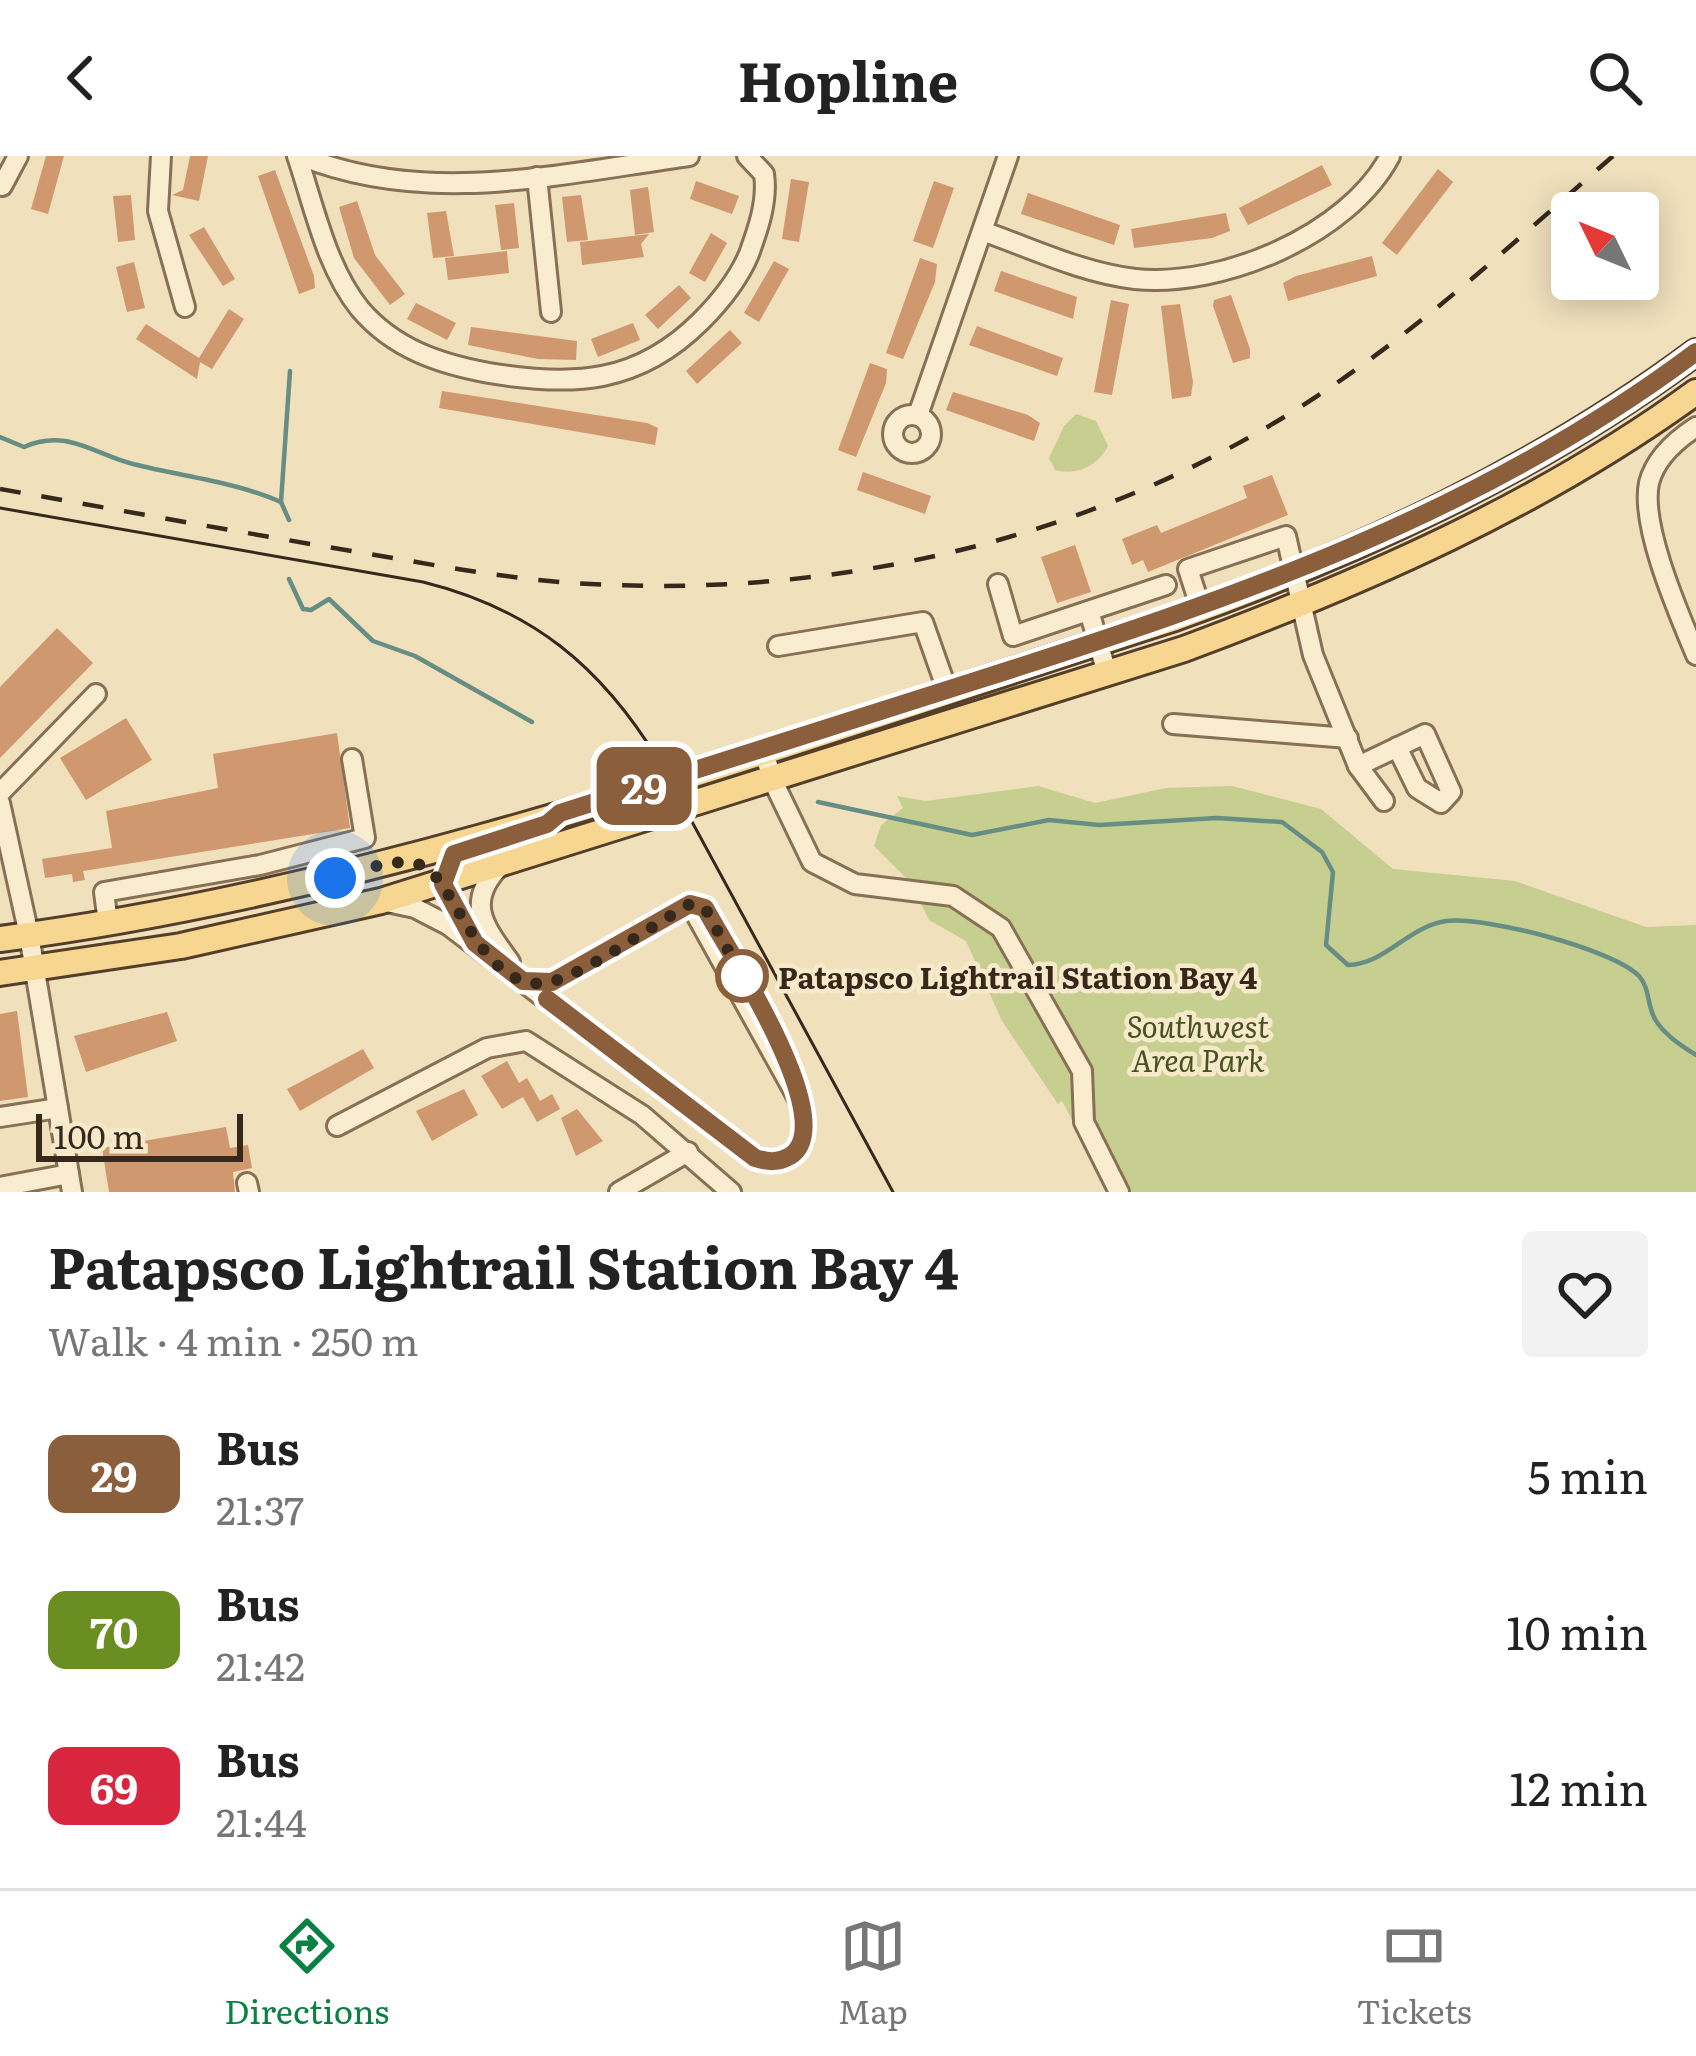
<!DOCTYPE html>
<html lang="en">
<head>
<meta charset="utf-8">
<style>
  :root { --surface:#fff; --page:#f2f2f2; --text:#222; --muted:#767676; --line:#e0e0e0; --accent:#0b8043 }
  body { margin:0; font-family:Literata,serif; background:var(--page); color:var(--text); height:100vh; display:flex; flex-direction:column; font-size:45px; white-space:nowrap }
  * { box-sizing:border-box; margin:0 }
  p { font-size:39px; color:var(--muted) }
  .icon { flex:none; width:66px; height:66px; fill:none; stroke:currentColor; stroke-width:2; stroke-linecap:round; stroke-linejoin:round }
  .map { position:relative; height:1036px; overflow:hidden }
  .drawer { display:flex; flex-direction:column; background:var(--surface); flex:1 }
  .drawer>* { flex:none }
  .badge { padding:0 24px; border-radius:18px; font-size:42px; line-height:78px }
  .needle { width:78px; rotate:313deg }
  .fabs { position:absolute; left:1551px; top:36px; display:grid; gap:24px }
  .fabs a { display:grid; place-items:center; width:108px; height:108px; border-radius:12px; background:var(--surface); box-shadow:0 6px 30px #0003; font-size:60px }
  .scale { position:absolute; left:36px; bottom:30px; width:207px; box-sizing:border-box; padding-left:12px; border:6px solid #36281a; border-top:0; font-size:33px; line-height:42px; white-space:nowrap; color:#36281a; -webkit-text-stroke:9px #f7eacb; paint-order:stroke }
  .you { position:absolute; width:60px; height:60px; margin:-30px; border:9px solid #fff; border-radius:50%; background:#1a73e8; box-shadow:0 0 0 18px #1a73e833 }
  .map>.badge { position:absolute; translate:-50% -50%; box-shadow:0 0 0 6px #fff }
  .round { display:grid; place-items:center; flex:none; width:126px; height:126px; border-radius:12px; background:var(--page) }
  .overview { display:flex; align-items:center; justify-content:space-between; height:204px; padding:0 48px }
  h1 { font-size:57px; font-weight:700; line-height:90px }
  ul { padding:0; list-style:none }
  li { display:flex; align-items:center; gap:36px; height:156px; padding:0 48px }
  li div { flex:1 }
  li b { display:block; font-size:45px }
  li em { font-style:normal }
  li .badge { min-width:132px; font-weight:700; text-align:center }
  header { display:flex; justify-content:space-between; align-items:center; height:156px; padding:0 48px; background:var(--surface); font-size:54px; font-weight:700 }
  .dock { display:flex; justify-content:space-around; align-items:center; height:168px; border-top:3px solid var(--line); background:var(--surface); font-size:33px; color:var(--muted) }
  .dock a { display:grid; justify-items:center; gap:6px }
  .dock .active { color:var(--accent) }
  .map>svg:first-child { display:block }
</style>
</head>
<body>
<header><svg class="icon" aria-label="back" viewBox="0 0 24 24"><path d="M15 5l-7 7 7 7"/></svg>Hopline<svg class="icon" aria-label="search" viewBox="0 0 24 24"><circle cx="10" cy="10" r="6"/><path d="M15 15l6 6"/></svg></header>
<div class="map">
<svg width="1696" height="1036" viewBox="0 0 1696 1036">
  <rect width="100%" height="100%" fill="#f0e0bc"/>
  <!-- green -->
  <g fill="#c6ce90">
    <path d="M1076,258L1096,265L1108,290C1098,310 1076,320 1055,314L1049,302L1064,270Z"/>
    <polygon points="1038,630 1095,647 1166,632 1232,630 1321,653 1393,713 1515,725 1646,771 1696,769 1696,1036 1111,1036 1062,945 1058,948 1002,865 966,785 929,764 910,726 874,690 881,669 903,652 897,640 926,645"/>
  </g>
  <g fill="none" stroke-linecap="round" stroke-linejoin="round">
    <!-- stream -->
    <g stroke="#678e84" stroke-width="4.5">
      <path d="M0,281L24,291C66,272 94,298 133,308C184,321 233,325 281,346L289,364"/>
      <polyline points="281,346 290,215"/>
      <polyline points="289,423 303,453 311,454 329,443 373,485 415,500 532,566"/>
      <path d="M818,646L972,679L1049,664L1099,669L1217,662L1282,666L1322,696L1333,716L1326,789L1348,809C1386,808 1407,771 1446,765C1484,760 1613,793 1639,820C1650,832 1647,850 1655,863C1663,878 1682,890 1696,899"/>
    </g>
  </g>
  <!-- building -->
  <g fill="#d0986f">
    <polygon points="46,0 64,0 48,58 31,53"/>
    <polygon points="190,0 208,0 199,45 172,39 183,34"/>
    <polygon points="1322,9 1332,29 1248,69 1239,52"/>
    <polygon points="1438,13 1453,26 1397,99 1382,87"/>
    <polygon points="275,14 314,120 315,132 299,138 258,20"/>
    <polygon points="791,23 809,26 799,86 782,83"/>
    <polygon points="696,25 739,40 732,58 690,43"/>
    <polygon points="934,25 954,32 933,92 913,85"/>
    <polygon points="648,31 654,76 635,79 630,34"/>
    <polygon points="1028,37 1120,69 1114,89 1021,58"/>
    <polygon points="131,39 135,84 118,86 113,40"/>
    <polygon points="581,39 588,84 567,86 562,41"/>
    <polygon points="357,45 375,99 405,138 390,149 354,102 339,51"/>
    <polygon points="514,47 519,92 501,94 495,49"/>
    <polygon points="446,55 454,100 433,102 427,57"/>
    <polygon points="1226,57 1230,75 1212,82 1134,92 1131,73"/>
    <polygon points="204,71 235,123 223,130 189,79"/>
    <polygon points="711,77 727,87 705,126 689,117"/>
    <polygon points="649,78 641,88 644,101 582,109 580,86"/>
    <polygon points="507,95 509,117 448,124 445,102"/>
    <polygon points="1372,100 1377,120 1288,145 1283,127 1296,120"/>
    <polygon points="920,102 937,108 935,126 903,203 886,197"/>
    <polygon points="774,105 789,113 759,166 744,157"/>
    <polygon points="134,106 145,152 127,156 116,111"/>
    <polygon points="1001,115 1077,141 1073,163 994,135"/>
    <polygon points="679,129 691,142 658,173 645,159"/>
    <polygon points="1231,139 1250,193 1250,202 1233,207 1213,150 1214,144"/>
    <polygon points="1111,144 1129,148 1112,239 1094,236"/>
    <polygon points="416,147 456,167 447,184 407,163"/>
    <polygon points="1180,148 1193,226 1191,240 1172,243 1161,150"/>
    <polygon points="229,153 244,163 212,213 200,206 197,223 136,183 146,168 199,202"/>
    <polygon points="633,167 640,184 598,201 591,183"/>
    <polygon points="977,170 1063,202 1057,220 969,189"/>
    <polygon points="471,171 577,185 576,204 538,203 468,189"/>
    <polygon points="730,174 742,187 697,228 686,215"/>
    <polygon points="870,207 887,213 886,227 856,301 838,294"/>
    <polygon points="442,235 647,267 658,272 655,289 439,252"/>
    <polygon points="953,236 1028,259 1040,267 1034,285 946,254"/>
    <polygon points="863,316 931,340 925,358 857,334"/>
    <polygon points="1272,319 1288,359 1148,416 1143,404 1132,409 1122,383 1157,369 1161,377 1247,342 1243,330"/>
    <polygon points="1075,389 1091,436 1057,447 1041,401"/>
    <polygon points="57,472 93,507 0,602 0,531"/>
    <polygon points="126,562 152,604 86,644 60,602"/>
    <polygon points="337,577 350,672 83,715 85,724 73,726 72,718 45,722 42,703 112,692 106,655 218,632 213,598"/>
    <polygon points="17,855 28,941 0,945 0,858"/>
    <polygon points="167,856 177,885 86,916 74,880"/>
    <polygon points="363,893 374,912 300,955 287,933"/>
    <polygon points="507,905 519,927 527,922 540,945 552,938 560,953 537,966 523,941 502,953 481,920"/>
    <polygon points="464,933 478,959 432,985 416,955"/>
    <polygon points="577,953 603,985 576,1000 561,962"/>
    <polygon points="226,971 230,992 248,989 252,1012 233,1016 235,1036 109,1036 102,992"/>
  </g>
  <g fill="none" stroke-linecap="round" stroke-linejoin="round">
    <!-- minor casing -->
    <g stroke="#877055" stroke-width="24">
      <g id="minor">
        <polyline points="161,0 158,55 185,151"/>
        <path d="M297,0C314,50 326,111 360,153C394,193 440,208 489,217C573,231 638,228 701,165C721,145 738,124 749,98C758,73 768,45 764,18L747,0"/>
        <path d="M301,0C426,51 559,18 689,0"/>
        <polyline points="537,21 551,156"/>
        <polyline points="2,30 18,0"/>
        <path d="M985,76C1033,93 1083,117 1135,123C1222,132 1348,79 1390,0"/>
        <polyline points="918,259 1008,0"/>
        <circle cx="912" cy="278" r="19"/>
        <path d="M1696,271C1676,284 1655,303 1649,327C1640,370 1679,458 1696,499"/>
        <polyline points="998,428 1013,480 1166,429"/>
        <polyline points="1201,453 1188,413 1286,380 1313,499 1358,610 1384,645"/>
        <polyline points="1089,455 1107,517"/>
        <polyline points="778,490 923,466 947,534"/>
        <polyline points="1173,568 1348,582"/>
        <polyline points="763,592 772,623 812,706 855,728 953,740 1001,772 1082,915 1084,966 1119,1036"/>
        <polyline points="1358,610 1425,578 1451,636 1441,647 1417,632 1397,591"/>
        <polyline points="0,637 96,538"/>
        <polyline points="0,647 29,779 72,1036"/>
        <path d="M500,710C464,747 485,771 510,806"/>
        <polyline points="443,728 468,776"/>
        <path d="M382,745L415,752L448,769L746,995C768,1010 789,1008 803,985L802,950L690,748"/>
        <polyline points="108,767 104,736 260,709 365,682 352,603"/>
        <polyline points="525,825 552,826 690,748 699,750"/>
        <polyline points="0,961 58,952"/>
        <polyline points="337,970 487,892 526,885 642,959 731,1036"/>
        <polyline points="247,1027 249,1036"/>
        <polyline points="0,1031 69,1018"/>
        <polyline points="619,1036 688,996"/>
      </g>
    </g>
    <!-- major casing -->
    <g stroke="#543e2a" stroke-width="30">
      <g id="major">
        <path d="M0,783C401,731 791,584 1175,462C1359,396 1539,313 1696,196"/>
        <path d="M0,817L181,790L381,745L1184,493C1364,426 1541,349 1696,236"/>
      </g>
    </g>
    <!-- minor -->
    <use href="#minor" stroke="#faedcf" stroke-width="18"/>
    <!-- major -->
    <use href="#major" stroke="#f6d690" stroke-width="24"/>
    <!-- tram -->
    <path stroke="#36281a" stroke-width="3" d="M0,352L423,426C532,453 601,510 659,605L893,1036"/>
    <!-- rail -->
    <path stroke="#36281a" stroke-width="4.5" stroke-dasharray="21 21" stroke-linecap="butt" d="M0,333C119,354 238,376 358,396C429,408 501,422 573,427C827,444 1085,387 1302,250C1415,178 1512,88 1613,0"/>
  </g>
  <g fill="none" stroke-linecap="round" stroke-linejoin="round">
    <!-- line casing -->
    <g stroke="#fff" stroke-width="27">
      <path id="line" d="M547,843L755,1002C768,1006 778,1007 790,1000C843,967 727,794 705,752L690,748L552,826L523,825L475,787L443,728L454,698L547,668L560,657C700,613 839,568 978,524C1233,443 1479,359 1696,196"/>
    </g>
    <!-- line -->
    <use href="#line" stroke="#8b5e3c" stroke-width="18"/>
    <!-- walk -->
    <path stroke="#36281a" stroke-width="12" stroke-dasharray="0 21.6" d="M335,722C361,715 400,698 425,711C456,728 485,846 554,825C591,814 653,769 690,748L705,752L742,820"/>
  </g>
  <!-- markers -->
  <circle fill="#fff" stroke="#8b5e3c" stroke-width="6" cx="742" cy="820" r="24"/>
  <g text-anchor="middle" dominant-baseline="central" stroke-width="9" stroke-linejoin="round" paint-order="stroke">
    <!-- stop labels -->
    <g font-size="30" font-weight="bold" fill="#36281a" stroke="#f7eacb" text-anchor="start">
      <text x="778" y="820">Patapsco Lightrail Station Bay 4</text>
    </g>
    <!-- park labels -->
    <g font-size="30" font-style="italic" fill="#465320" stroke="#f7eacb">
      <text x="1198" y="869">Southwest<tspan x="1198" dy="34">Area Park</tspan></text>
    </g>
  </g>
</svg>
<div class="fabs">
<a><svg class="needle" viewBox="-14 -14 28 28"><path d="M0-13l5 13h-10z" fill="#e53935"/><path d="M0 13l5-13h-10z" fill="#767676"/></svg></a>
</div>
<div class="scale">100 m</div>
<div class="you" style="left:335px;top:722px"></div>
<b class="badge" style="left:644px;top:630px;background:#8b5e3c;color:#fff">29</b>
</div>
<section class="drawer">
<div class="overview"><div><h1>Patapsco Lightrail Station Bay 4</h1><p>Walk · 4 min · 250 m</p></div><a class="round"><svg class="icon" aria-label="heart" viewBox="0 0 24 24"><path d="M12 20l-8-8c-3-5 5-10 8-4 3-6 11-1 8 4z"/></svg></a></div>
<ul>
<li><span class="badge" style="background:#8b5e3c;color:#fff">29</span><div><b>Bus</b><p>21:37</p></div><em>5 min</em></li>
<li><span class="badge" style="background:#6b8e23;color:#fff">70</span><div><b>Bus</b><p>21:42</p></div><em>10 min</em></li>
<li><span class="badge" style="background:#d7263d;color:#fff">69</span><div><b>Bus</b><p>21:44</p></div><em>12 min</em></li>
</ul>
</section>
<nav class="dock">
<a class="active"><svg class="icon" aria-label="directions" viewBox="0 0 24 24"><path d="M12 3l9 9-9 9-9-9zM9 14v-3h6M13 9l2 2-2 2"/></svg>Directions</a>
<a><svg class="icon" aria-label="map" viewBox="0 0 24 24"><path d="M3 6l6-2 6 2 6-2v14l-6 2-6-2-6 2zM9 4v14M15 6v14"/></svg>Map</a>
<a><svg class="icon" aria-label="tickets" viewBox="0 0 24 24"><path d="M3 7h18v10H3zM15 7v10"/></svg>Tickets</a>
</nav>
</body>
</html>
